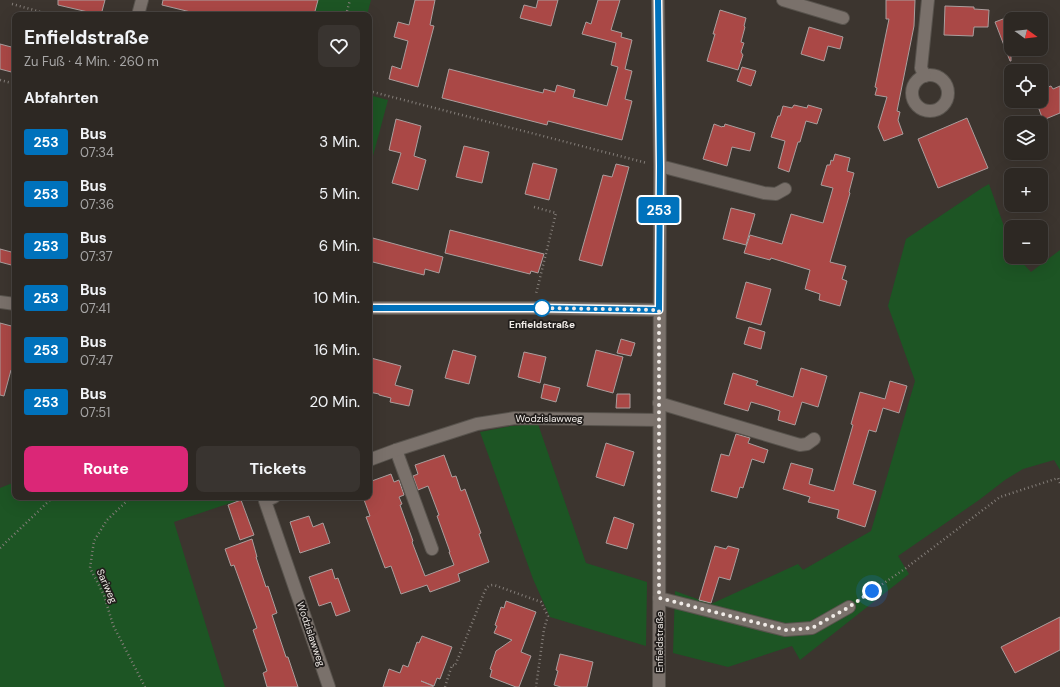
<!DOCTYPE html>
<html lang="de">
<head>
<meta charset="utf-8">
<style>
  :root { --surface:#2d2823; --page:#393430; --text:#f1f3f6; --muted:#a7a6a6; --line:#484441; --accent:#db2777 }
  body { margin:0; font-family:"DM Sans",sans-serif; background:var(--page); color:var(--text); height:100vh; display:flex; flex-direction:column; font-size:15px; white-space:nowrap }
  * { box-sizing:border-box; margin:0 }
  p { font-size:13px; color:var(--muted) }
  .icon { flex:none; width:22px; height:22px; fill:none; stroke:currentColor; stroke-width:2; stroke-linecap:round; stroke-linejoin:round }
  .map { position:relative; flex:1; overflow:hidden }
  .drawer { position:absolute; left:12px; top:12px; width:360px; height:488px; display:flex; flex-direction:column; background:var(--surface); border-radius:8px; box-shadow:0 4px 16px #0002,0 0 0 1px var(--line) }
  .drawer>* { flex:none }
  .badge { padding:0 8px; border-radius:3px; font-size:14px; line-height:26px }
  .needle { width:26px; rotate:105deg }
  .buttons { position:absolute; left:1004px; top:12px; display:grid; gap:8px }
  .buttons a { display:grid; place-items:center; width:44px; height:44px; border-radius:8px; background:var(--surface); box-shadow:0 4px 16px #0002,0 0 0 1px var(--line); font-size:20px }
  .you { position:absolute; width:20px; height:20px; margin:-10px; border:3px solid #fff; border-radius:50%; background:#1a73e8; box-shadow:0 0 0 6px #1a73e833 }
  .map>.badge { position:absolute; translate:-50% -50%; box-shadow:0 0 0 2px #fff }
  h2 { padding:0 12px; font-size:15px; line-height:36px }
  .round { display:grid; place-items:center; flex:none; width:42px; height:42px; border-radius:8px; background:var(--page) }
  .summary { display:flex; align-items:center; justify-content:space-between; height:68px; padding:0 12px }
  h1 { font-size:19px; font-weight:700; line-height:30px }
  .primary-button { display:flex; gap:8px; margin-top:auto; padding:8px 12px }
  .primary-button a { flex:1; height:46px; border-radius:8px; background:var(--accent); color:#fff; font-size:16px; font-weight:700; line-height:46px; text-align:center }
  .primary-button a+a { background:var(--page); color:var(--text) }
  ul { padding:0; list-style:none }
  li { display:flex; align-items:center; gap:12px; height:52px; padding:0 12px }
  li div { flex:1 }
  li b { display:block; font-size:15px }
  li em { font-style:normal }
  li .badge { min-width:44px; font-weight:700; text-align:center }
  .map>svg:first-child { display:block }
</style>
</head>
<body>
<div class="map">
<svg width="1060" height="687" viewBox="0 0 1060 687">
  <rect width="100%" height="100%" fill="#3c352f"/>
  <!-- green -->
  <g fill="#1d5524">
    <polygon points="318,0 371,0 367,15 314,15"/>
    <polygon points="369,95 388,100 369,171"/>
    <polygon points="989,184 1011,246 1011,257 1017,257 1031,272 1060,250 1060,470 1054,460 1023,469 1005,480 979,500 898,556 909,574 800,660 792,646 728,667 673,653 675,591 711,604 798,564 803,570 871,531 915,381 888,306 906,239 982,188"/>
    <polygon points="538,424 586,563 647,582 646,646 550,617 533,579 480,432 511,426"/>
    <polygon points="15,482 15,497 248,497 174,522 225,687 0,687 0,488"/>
  </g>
  <!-- building -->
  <g fill="#aa4846" stroke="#aa9e9d">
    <polygon points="58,0 105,0 101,15 58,5"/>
    <polygon points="163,0 318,0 314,15 203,15 162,5"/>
    <polygon points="415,0 435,0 430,25 434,26 418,87 389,79 392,66 401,69 408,41 394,37 398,22 409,25"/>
    <polygon points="538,0 558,0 551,26 520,18 524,5 536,8"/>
    <polygon points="598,0 620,0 611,30 622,33 621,37 632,40 625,69 632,71 625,99 632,101 622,140 548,121 547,125 442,98 449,69 543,93 544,89 555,92 557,85 575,90 573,97 607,106 618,67 611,65 616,43 582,34 586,22 591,24"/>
    <polygon points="886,0 915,0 914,26 897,111 900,112 898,120 903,134 884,141 878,127 887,97 875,95 877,88 875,87 889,19 886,19"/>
    <polygon points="945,6 974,7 974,9 989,10 988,27 974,27 973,36 944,35"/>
    <polygon points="720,10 746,18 744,26 745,27 741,42 744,43 741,52 743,55 738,70 707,61 715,34 713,34"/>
    <polygon points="1011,16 1011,61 1010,61 995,22"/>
    <polygon points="809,27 843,37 840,49 828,46 824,61 801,54"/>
    <polygon points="0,44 15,48 15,73 0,69"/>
    <polygon points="742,67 756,71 751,86 737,81"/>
    <polygon points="1051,86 1053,89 1060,86 1060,113 1043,120 1036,101 1041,101 1041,89"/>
    <polygon points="794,105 807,108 808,105 822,109 817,124 806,121 800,142 798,142 789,172 778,168 785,141 771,137 778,116 780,116 783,106 792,108"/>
    <polygon points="967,118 988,168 938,188 918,139"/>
    <polygon points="396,119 421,126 414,156 426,160 418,190 392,183 401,153 389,150"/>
    <polygon points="714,124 722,127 723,126 724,127 725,124 755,133 750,151 732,147 727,166 703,159"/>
    <polygon points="464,146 489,152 482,183 456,177"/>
    <polygon points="835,154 850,158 847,171 854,173 849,192 850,193 830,262 846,266 842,279 847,281 840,306 819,300 820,294 805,289 810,270 771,258 770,260 744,253 750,235 782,244 791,214 823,223 833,188 821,185 827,165 830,165 831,160 833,161"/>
    <polygon points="533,163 557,169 549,200 525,194"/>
    <polygon points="616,164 629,167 602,266 579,260 603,175 612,177"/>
    <polygon points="731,208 755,214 746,245 723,239"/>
    <polygon points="450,230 544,254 538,273 531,271 530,274 445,253"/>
    <polygon points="369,237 443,257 439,273 425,269 424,275 369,261"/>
    <polygon points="0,249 15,253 15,266 0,262"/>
    <polygon points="746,282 771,289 761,325 736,318"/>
    <polygon points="0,323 15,327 15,371 11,370 4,396 0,395"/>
    <polygon points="749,327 765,332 761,349 744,344"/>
    <polygon points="621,339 635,343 631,356 617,353"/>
    <polygon points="453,350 476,356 469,384 445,378"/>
    <polygon points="596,350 623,357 613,393 587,386"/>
    <polygon points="524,352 546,357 540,383 518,377"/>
    <polygon points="371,358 401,366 395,385 413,390 409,406 390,402 391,398 379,395 379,394 369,392 369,366"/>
    <polygon points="801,368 827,376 818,407 802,402 795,425 778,420 780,411 768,407 751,402 748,411 724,404 733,373 758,381 756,385 793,397"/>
    <polygon points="890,381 907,386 899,413 883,408 876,432 869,430 853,484 876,491 865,527 837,518 839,510 808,502 810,497 783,489 791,463 813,469 809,484 834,491 853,425 851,424 860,392 885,399"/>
    <polygon points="544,384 560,388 556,402 541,398"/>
    <polygon points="617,394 630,394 630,408 616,408"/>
    <polygon points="736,434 750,438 748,443 768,450 764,463 752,459 743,488 740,487 737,498 711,491 721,454 729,456"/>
    <polygon points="606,443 634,452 624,486 596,477"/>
    <polygon points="444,455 452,477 456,476 461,491 465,489 481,533 479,534 489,562 458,574 460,581 430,592 427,585 401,594 391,566 385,568 366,517 370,516 363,497 369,497 369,482 391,474 394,482 399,480 404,495 399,497 402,504 400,505 413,541 412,542 425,576 454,565 449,552 450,552 437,516 439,515 428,486 418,490 413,476 418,474 415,465"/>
    <polygon points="241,500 254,535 240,540 228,505"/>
    <polygon points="309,516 313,527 323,523 330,543 300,553 290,522"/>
    <polygon points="614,517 634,524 627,549 606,543"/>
    <polygon points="252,539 257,557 256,557 266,587 268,586 277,613 272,615 286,657 288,657 298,687 267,687 263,673 267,671 253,630 257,628 234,565 231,566 225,549"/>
    <polygon points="715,546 726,549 728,546 739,549 730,580 719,577 711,603 699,600"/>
    <polygon points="332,569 335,579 338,578 350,611 336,616 331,602 319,606 309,577"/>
    <polygon points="506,601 536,612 521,652 531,656 519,687 516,687 490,677 492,670 490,669 496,651 512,640 494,633 497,626 495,625 501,607 504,608"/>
    <polygon points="1060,617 1060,650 1015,673 1001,647"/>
    <polygon points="422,636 452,647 440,679 437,678 434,686 421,681 433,686 433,687 383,687 389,669 400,673 403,665 408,667 417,642 419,643"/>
    <polygon points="560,654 593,662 587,687 561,687 554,685 558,671 556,670"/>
  </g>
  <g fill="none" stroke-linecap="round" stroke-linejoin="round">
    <!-- minor casing -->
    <g stroke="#58534d" stroke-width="14">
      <g id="minor">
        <polyline points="658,0 660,166 659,687"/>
        <polyline points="783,0 843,18"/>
        <polyline points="138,15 142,0"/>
        <circle cx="930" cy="93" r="18"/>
        <polyline points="925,76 921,68 928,0"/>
        <polyline points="660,166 764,193 776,194 785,189"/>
        <polyline points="0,302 15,304"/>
        <polyline points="369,308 540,308 659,310"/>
        <polyline points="659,403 800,445 807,444 814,439"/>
        <polyline points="396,450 432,549"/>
        <polyline points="369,460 396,450 477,424 515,418 659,420"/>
        <polyline points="274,497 265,501 329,687"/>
        <polyline points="659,598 785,630 812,628 849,607"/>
      </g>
    </g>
    <!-- path -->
    <g stroke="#847e79" stroke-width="2.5" stroke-dasharray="1 3" stroke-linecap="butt">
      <polyline points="12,4 52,15"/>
      <polyline points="346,15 350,0"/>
      <polyline points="0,80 15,84"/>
      <polyline points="369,91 647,163"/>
      <polyline points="534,207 556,213 536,294"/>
      <polyline points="131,497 107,520 94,541 90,568 104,595 113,625 145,687"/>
      <polyline points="0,548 50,500 76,497"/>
      <polyline points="859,600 906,568 1000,497 1058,478 1060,483"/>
      <path d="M445,687L452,665L455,666L484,593C486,588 488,585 494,585L541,602L548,616L544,629L536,687"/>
    </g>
    <!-- minor -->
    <use href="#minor" stroke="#7a716b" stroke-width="12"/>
  </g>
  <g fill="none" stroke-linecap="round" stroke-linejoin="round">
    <!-- line casing -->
    <g stroke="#fff" stroke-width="9">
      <polyline id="line" points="369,308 540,308 659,310 660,166 658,0"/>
    </g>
    <!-- line -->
    <use href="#line" stroke="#0072bc" stroke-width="6"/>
    <!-- walk -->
    <polyline stroke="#f0ebe7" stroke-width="4" stroke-dasharray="0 7.2" points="542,308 540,308 659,310 659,598 786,630 812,628 849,607 872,591"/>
  </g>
  <!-- markers -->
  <circle fill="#fff" stroke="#0072bc" stroke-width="2" cx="542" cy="308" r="8"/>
  <g text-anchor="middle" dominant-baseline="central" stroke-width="3.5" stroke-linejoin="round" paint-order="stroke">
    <!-- stop labels -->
    <g font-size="10" font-weight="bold" fill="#f0ebe7" stroke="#211d1b">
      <text x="542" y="324">Enfieldstraße</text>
    </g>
    <!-- street labels -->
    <g font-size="10" fill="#f0ebe7" stroke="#211d1b">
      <text x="549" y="418">Wodzislawweg</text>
      <text transform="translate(107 586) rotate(66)">Sariweg</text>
      <text transform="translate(311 634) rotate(71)">Wodzislawweg</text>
      <text transform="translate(659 642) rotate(-90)">Enfieldstraße</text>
    </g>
  </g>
</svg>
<div class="buttons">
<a><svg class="needle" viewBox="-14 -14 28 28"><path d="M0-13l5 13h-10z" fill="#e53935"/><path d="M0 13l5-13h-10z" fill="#a7a6a6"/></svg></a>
<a><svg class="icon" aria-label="locate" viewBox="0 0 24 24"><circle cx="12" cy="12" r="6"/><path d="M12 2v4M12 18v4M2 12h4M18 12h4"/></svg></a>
<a><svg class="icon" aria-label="layers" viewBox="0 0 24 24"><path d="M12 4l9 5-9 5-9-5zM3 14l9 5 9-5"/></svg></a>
<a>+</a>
<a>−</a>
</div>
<div class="you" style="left:872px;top:591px"></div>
<b class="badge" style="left:659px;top:210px;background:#0072bc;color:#fff">253</b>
<section class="drawer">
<div class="summary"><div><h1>Enfieldstraße</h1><p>Zu Fuß · 4 Min. · 260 m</p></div><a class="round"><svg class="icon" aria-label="heart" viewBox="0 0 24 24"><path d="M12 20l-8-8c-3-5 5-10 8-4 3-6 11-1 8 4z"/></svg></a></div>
<h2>Abfahrten</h2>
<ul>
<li><span class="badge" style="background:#0072bc;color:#fff">253</span><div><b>Bus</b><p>07:34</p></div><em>3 Min.</em></li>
<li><span class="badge" style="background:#0072bc;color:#fff">253</span><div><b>Bus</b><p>07:36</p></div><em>5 Min.</em></li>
<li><span class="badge" style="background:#0072bc;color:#fff">253</span><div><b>Bus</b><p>07:37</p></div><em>6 Min.</em></li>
<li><span class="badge" style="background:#0072bc;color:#fff">253</span><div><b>Bus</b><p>07:41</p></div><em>10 Min.</em></li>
<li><span class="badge" style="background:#0072bc;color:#fff">253</span><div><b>Bus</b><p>07:47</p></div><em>16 Min.</em></li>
<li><span class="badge" style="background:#0072bc;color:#fff">253</span><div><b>Bus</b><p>07:51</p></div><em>20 Min.</em></li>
</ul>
<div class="primary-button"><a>Route</a><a>Tickets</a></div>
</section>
</div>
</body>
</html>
